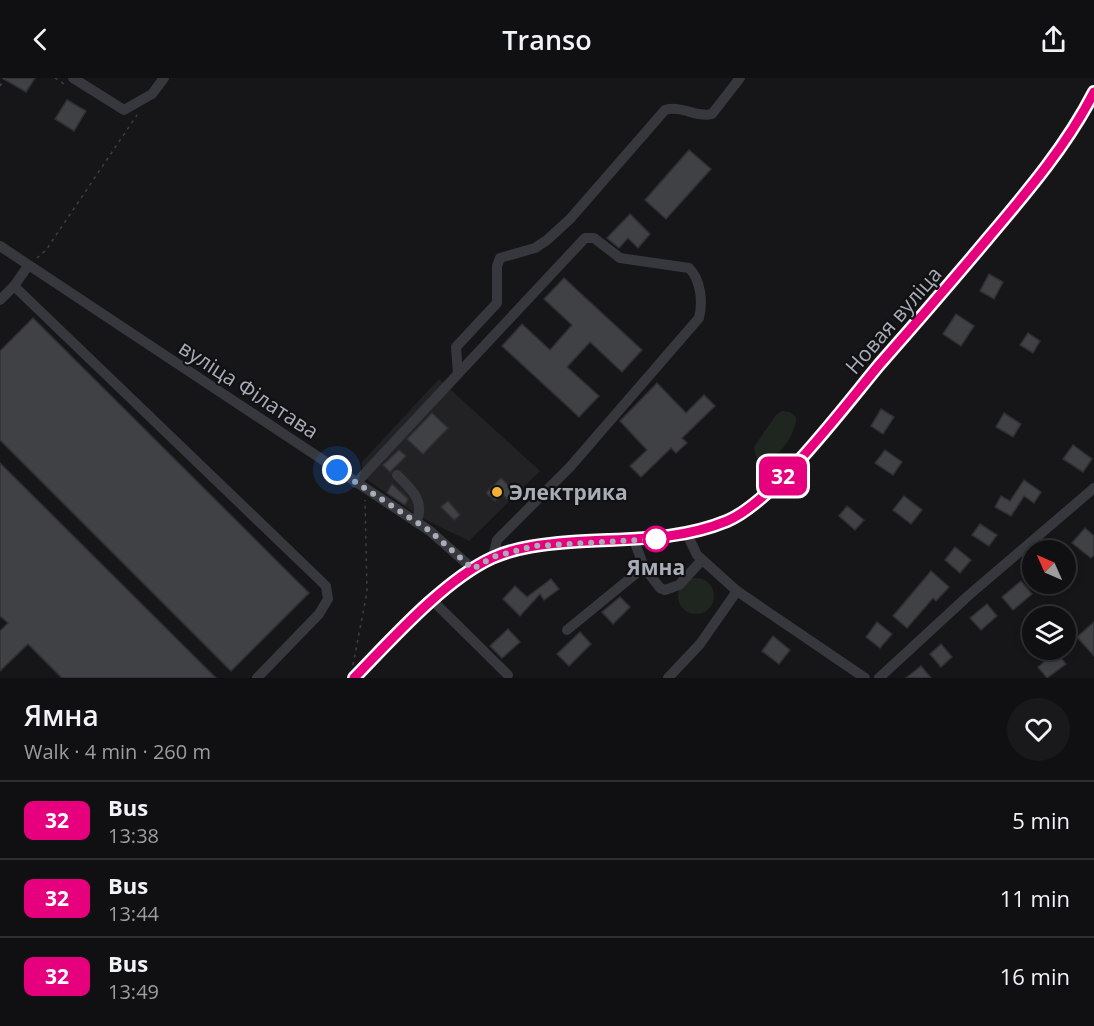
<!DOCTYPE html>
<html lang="en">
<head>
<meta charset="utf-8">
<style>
  :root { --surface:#101012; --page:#19191b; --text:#f1f3f6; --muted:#9c9d9f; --line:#303032 }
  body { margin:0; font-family:"Open Sans",sans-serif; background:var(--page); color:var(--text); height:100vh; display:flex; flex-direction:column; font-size:22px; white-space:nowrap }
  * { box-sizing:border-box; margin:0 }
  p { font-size:20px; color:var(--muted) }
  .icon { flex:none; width:33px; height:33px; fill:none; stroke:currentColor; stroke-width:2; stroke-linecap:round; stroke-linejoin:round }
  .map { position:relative; height:600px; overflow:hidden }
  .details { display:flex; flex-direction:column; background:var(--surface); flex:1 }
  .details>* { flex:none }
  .badge { padding:0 12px; border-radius:9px; font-size:21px; line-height:39px }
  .needle { width:39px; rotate:315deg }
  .tools { position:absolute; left:1022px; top:462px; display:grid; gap:12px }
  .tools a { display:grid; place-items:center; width:54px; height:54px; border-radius:50%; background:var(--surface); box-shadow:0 3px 9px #0003,0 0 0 2px var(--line); font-size:30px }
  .you { position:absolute; width:30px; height:30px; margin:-15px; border:4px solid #fff; border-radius:50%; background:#1a73e8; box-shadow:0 0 0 9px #1a73e833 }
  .map>.badge { position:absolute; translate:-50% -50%; box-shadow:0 0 0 3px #fff }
  .round { display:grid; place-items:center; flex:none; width:63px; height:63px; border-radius:32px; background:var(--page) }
  .headline { display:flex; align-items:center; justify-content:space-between; height:102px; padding:0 24px }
  h1 { font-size:28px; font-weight:600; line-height:45px }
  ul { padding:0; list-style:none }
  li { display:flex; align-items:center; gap:18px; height:78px; padding:0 24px; border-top:2px solid var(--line) }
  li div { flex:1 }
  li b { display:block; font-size:22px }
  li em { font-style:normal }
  li .badge { min-width:66px; font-weight:700; text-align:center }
  header { display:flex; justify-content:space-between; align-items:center; height:78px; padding:0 24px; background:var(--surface); font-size:27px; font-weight:600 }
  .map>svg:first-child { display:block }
</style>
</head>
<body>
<header><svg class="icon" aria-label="back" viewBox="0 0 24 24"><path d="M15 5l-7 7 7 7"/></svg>Transo<svg class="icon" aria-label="share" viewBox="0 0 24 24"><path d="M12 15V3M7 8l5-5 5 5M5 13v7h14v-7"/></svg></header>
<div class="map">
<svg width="1094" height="600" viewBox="0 0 1094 600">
  <rect width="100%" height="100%" fill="#161618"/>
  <!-- built -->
  <polygon fill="#222225" points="439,301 540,393 469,463 420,439 362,398 362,384"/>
  <!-- green -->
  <g fill="#1e261f">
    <path d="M782,333L790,334L796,339C797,356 774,391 756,379L754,369L776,337Z"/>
    <circle cx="696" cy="518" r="18"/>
  </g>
  <!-- building -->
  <g fill="#404145" stroke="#303034" stroke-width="1.5">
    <polygon points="2,0 35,0 26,14"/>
    <polygon points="67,22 86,33 74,53 55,41"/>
    <polygon points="689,72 711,91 666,141 645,122"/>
    <polygon points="630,136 650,156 638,170 628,160 619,170 607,160"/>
    <polygon points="989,196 1003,204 994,221 980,213"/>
    <polygon points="564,200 642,272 622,294 590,264 567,289 599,318 579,339 502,268 522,246 550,272 572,247 544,221"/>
    <polygon points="956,236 974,248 961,268 943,256"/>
    <polygon points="33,240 309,515 231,593 0,362 0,273"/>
    <polygon points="1028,255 1040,263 1033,275 1020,267"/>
    <polygon points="657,305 686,335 704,317 715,328 682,360 687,365 676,375 671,370 641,399 630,388 647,372 620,343"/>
    <polygon points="881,331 894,339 883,356 871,348"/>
    <polygon points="432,335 448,350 423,376 407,361"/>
    <polygon points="1004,335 1021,346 1013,359 996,349"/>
    <polygon points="1073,367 1092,381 1083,394 1063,381"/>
    <polygon points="399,372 406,378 390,394 383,387"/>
    <polygon points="885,372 902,384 893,397 875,385"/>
    <polygon points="0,385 216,600 62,600 28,566 0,593 0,553 8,545 0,538"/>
    <polygon points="501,400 515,414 507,421 502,416 495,423 486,415"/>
    <polygon points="1024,402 1041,414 1034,425 1024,418 1011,438 995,429 1001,418 1010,423"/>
    <polygon points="392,406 408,421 405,427 387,415"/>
    <polygon points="904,418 922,432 911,446 893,432"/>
    <polygon points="448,423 460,437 454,442 441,429"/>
    <polygon points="847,428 864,442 855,452 839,438"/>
    <polygon points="980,446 997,457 989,468 972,457"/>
    <polygon points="1085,450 1094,458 1094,477 1091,480 1072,465"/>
    <polygon points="955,469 971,482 960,495 945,482"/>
    <polygon points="931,493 949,509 936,523 933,520 907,550 893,538"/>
    <polygon points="551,501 559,511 544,522 540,516 520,538 503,521 515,508 527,519"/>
    <polygon points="1021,503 1032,516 1013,532 1002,519"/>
    <polygon points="620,519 630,529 613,546 602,534"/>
    <polygon points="987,526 997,538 981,552 970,540"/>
    <polygon points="877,544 892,556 880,570 866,559"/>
    <polygon points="1094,544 1094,578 1077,559"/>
    <polygon points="508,551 520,564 502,580 490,568"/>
    <polygon points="580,554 591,566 569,588 557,576"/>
    <polygon points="773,558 790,572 779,586 762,573"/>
    <polygon points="941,566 952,579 941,589 930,576"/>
    <polygon points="1056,574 1066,586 1047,600 1038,589"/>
    <polygon points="921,588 931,600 906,600"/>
  </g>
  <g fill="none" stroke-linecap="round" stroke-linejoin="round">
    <!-- path -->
    <g stroke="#3d3f44" stroke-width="1.5" stroke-dasharray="3 4.5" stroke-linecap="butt">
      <polyline points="55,0 64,6"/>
      <polyline points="0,8 5,0"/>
      <polyline points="37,180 46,172 137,37"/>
      <polyline points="353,587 367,514 365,422"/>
    </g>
    <!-- minor -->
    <g stroke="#37383d" stroke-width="10">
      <polyline points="73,0 124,32 152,16 164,0"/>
      <polyline points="0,168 430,453 473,491"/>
      <polyline points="14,208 326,508 328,521 319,536 257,600"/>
      <polyline points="0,222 14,208 28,188"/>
      <path d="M458,296L456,269L497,225V188L500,180L535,170L547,162L570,141L665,32C682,27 696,40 712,36L740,0"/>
      <path d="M397,397C411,411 426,423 416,444"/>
      <path d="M356,405L585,160H594L620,180L689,190C701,202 703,224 699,240L570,389L497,462L493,479"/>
      <polyline points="687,456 697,477 737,513 865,600"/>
      <polyline points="644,489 660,510 665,512 679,507 702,482"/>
      <polyline points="433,523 508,597"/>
      <polyline points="567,552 644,489 634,462"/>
      <path d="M354,600C392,562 444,502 492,480C516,469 545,466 570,464C624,460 676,464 727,443C774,424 841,332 876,291C912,250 947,208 983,166C1023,119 1066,70 1094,14"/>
      <polyline points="668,600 700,566 737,513"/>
      <polyline points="879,600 969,517 1094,410"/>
    </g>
  </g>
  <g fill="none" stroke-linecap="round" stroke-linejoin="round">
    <!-- line casing -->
    <g stroke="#fff" stroke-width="14">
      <path id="line" d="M354,600C391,562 444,502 492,480C516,469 545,466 570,464C624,460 676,464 727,443C774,423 844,329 879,287C916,245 953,202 989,159C1027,114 1067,67 1094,14"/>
    </g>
    <!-- line -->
    <use href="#line" stroke="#e6007e" stroke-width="9"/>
    <!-- walk -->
    <polyline stroke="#a8adb8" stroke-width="6" stroke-dasharray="0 10.8" points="337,392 430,453 473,491 493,479 534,468 656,461"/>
  </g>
  <!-- markers -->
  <circle fill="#f2b134" stroke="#111113" stroke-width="2" cx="497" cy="414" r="6"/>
  <circle fill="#fff" stroke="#e6007e" stroke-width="3" cx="656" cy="461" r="12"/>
  <g text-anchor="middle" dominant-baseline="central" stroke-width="4.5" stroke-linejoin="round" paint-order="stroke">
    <!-- street labels -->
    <g font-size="21" fill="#a8adb8" stroke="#111113">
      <text transform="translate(893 242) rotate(-49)">Новая вуліца</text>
      <text transform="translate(249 311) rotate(33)">вуліца Філатава</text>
    </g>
    <!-- poi labels -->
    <g font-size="21" font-weight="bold" fill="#a8adb8" stroke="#111113" text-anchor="start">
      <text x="509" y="414">Электрика</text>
    </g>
    <!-- stop labels -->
    <g font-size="21" font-weight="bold" fill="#a8adb8" stroke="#111113">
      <text x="656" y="489">Ямна</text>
    </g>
  </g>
</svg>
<div class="tools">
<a><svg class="needle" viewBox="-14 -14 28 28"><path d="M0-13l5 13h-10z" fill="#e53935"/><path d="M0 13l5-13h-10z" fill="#9c9d9f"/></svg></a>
<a><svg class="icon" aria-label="layers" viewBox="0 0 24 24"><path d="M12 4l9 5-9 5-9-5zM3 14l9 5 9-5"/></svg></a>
</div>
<div class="you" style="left:337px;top:392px"></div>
<b class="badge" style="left:783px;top:398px;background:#e6007e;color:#fff">32</b>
</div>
<section class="details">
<div class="headline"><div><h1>Ямна</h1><p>Walk · 4 min · 260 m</p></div><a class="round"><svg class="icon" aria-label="heart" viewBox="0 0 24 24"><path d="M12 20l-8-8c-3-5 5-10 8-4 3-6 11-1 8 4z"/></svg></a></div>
<ul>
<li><span class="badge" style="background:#e6007e;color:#fff">32</span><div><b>Bus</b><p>13:38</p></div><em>5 min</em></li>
<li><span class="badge" style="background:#e6007e;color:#fff">32</span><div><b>Bus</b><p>13:44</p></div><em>11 min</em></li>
<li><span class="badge" style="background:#e6007e;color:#fff">32</span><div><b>Bus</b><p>13:49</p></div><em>16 min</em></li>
</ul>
</section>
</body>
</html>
